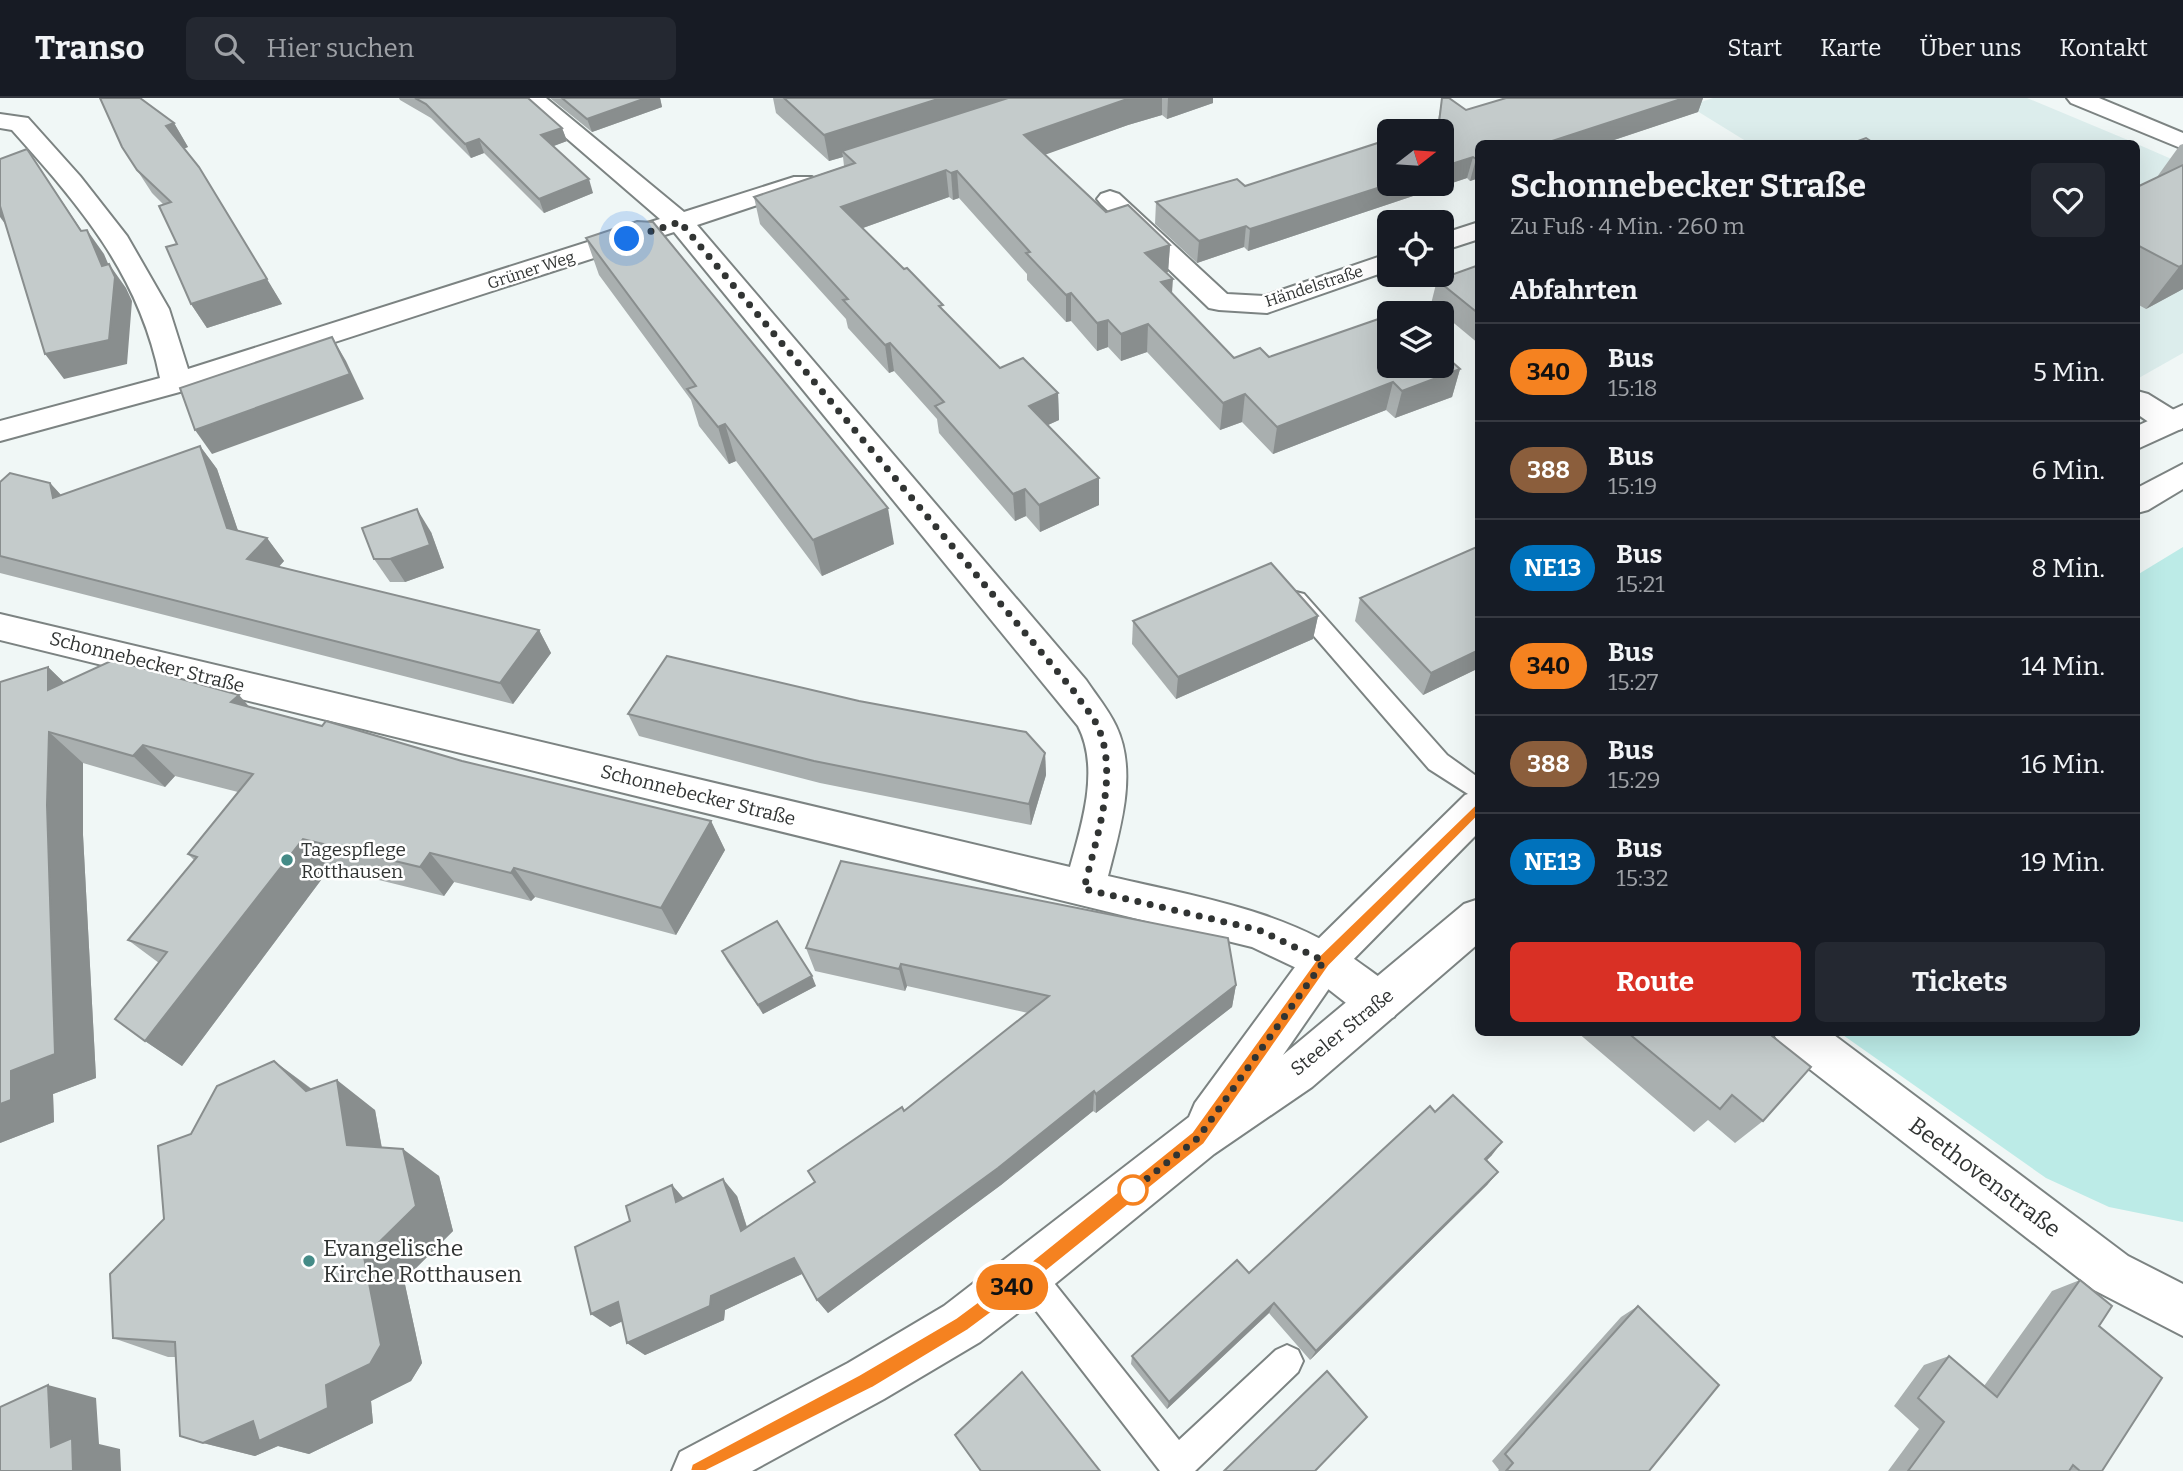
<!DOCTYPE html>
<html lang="de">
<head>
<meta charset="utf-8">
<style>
  :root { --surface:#171b24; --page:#242831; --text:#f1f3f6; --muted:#9ea1a6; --line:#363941; --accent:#d93025 }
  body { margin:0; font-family:Bitter,serif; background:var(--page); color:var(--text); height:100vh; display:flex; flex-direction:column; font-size:26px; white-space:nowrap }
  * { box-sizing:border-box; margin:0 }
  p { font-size:23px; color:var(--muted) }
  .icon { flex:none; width:38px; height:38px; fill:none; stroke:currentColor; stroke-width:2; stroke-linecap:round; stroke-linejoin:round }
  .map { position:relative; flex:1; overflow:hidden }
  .panel { position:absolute; left:1475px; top:42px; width:665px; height:896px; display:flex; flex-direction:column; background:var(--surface); border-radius:10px; box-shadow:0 7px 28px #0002 }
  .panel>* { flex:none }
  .badge { padding:0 14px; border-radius:23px; font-size:24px; line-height:46px }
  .needle { width:46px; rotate:73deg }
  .controls { position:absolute; left:1377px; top:21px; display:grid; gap:14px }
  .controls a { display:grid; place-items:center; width:77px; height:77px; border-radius:10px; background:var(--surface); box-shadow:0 7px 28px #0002; font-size:35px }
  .you { position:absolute; width:35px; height:35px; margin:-18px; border:5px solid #fff; border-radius:50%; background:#1a73e8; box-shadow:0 0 0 10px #1a73e833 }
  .map>.badge { position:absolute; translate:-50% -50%; box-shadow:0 0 0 4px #fff }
  h2 { padding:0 35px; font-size:26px; line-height:63px }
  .round { display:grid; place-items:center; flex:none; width:74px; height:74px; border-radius:10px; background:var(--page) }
  .summary { display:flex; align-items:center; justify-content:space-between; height:119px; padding:0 35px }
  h1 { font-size:33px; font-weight:700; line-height:52px }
  .action { display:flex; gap:14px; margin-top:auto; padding:14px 35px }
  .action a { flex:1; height:80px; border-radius:10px; background:var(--accent); color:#fff; font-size:28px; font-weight:700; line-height:80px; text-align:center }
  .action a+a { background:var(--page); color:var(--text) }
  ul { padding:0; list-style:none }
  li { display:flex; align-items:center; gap:21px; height:98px; padding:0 35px; border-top:2px solid var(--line) }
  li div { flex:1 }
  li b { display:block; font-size:26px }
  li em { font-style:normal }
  li .badge { min-width:77px; font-weight:700; text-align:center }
  header { display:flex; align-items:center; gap:42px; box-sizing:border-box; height:98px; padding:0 35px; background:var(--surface); border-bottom:2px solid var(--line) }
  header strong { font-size:33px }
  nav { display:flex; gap:38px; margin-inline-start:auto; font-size:24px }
  .search { width:490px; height:63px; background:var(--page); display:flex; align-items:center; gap:18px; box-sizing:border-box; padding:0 24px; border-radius:10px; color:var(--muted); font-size:26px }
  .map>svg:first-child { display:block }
</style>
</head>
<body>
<header>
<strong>Transo</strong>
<div class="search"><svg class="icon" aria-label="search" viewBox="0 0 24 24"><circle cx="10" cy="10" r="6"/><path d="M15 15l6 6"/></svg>Hier suchen</div>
<nav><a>Start</a><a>Karte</a><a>Über uns</a><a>Kontakt</a></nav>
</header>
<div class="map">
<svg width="2183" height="1373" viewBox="0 0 2183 1373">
  <rect width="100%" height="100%" fill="#f0f7f6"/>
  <!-- built -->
  <g fill="#dcedec">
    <polygon points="1713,0 2027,0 2135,45 1749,45 1689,8"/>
    <polygon points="2137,46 2183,66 2183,255 2137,281"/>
  </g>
  <!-- green -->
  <polygon fill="#bcebe7" points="2183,449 2183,1124 2109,1109 2046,1080 1840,935 2137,934 2137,477"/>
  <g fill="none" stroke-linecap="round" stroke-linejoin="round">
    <!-- lane casing -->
    <g stroke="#7c8382" stroke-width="4">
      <g id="lane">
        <polygon points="1296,494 1304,496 1447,657 1479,680 1479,703 1429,671 1288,508 1285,502 1288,496"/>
        <polygon points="1028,1161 1039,1166 1179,1342 1276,1252 1287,1247 1298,1252 1303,1263 1298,1274 1195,1373 1160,1373 1017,1188 1012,1177 1017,1166"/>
      </g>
    </g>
    <!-- street casing -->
    <g stroke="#7c8382" stroke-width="4">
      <g id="street">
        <path d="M520,0H546L684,114L794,79H812L816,84L812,89L697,127L1086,582C1096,597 1108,611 1116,628C1138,674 1120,731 1108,778C1196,799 1289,812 1364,868C1379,879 1393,887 1401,905L1394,919L1379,925L1364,919L1309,876L1252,849L0,542V516L1070,769C1082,726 1100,670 1078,628L674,134L187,292L0,343V323L160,280C139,176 80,108 12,32L0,30V16L28,20L80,78L127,138L169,211L188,271L660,121Z"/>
        <polygon points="2067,0 2099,0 2183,35 2183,51 2071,5"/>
        <polygon points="1110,93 1119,96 1227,196 1264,198 1390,155 1390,172 1267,215 1219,212 1209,210 1101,106 1097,101 1101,96"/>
        <polygon points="1479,124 1479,141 1442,153 1442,136"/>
        <path d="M2137,293L2148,296L2182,317V331C2163,336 2152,326 2137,316Z"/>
        <polygon points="1773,934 1830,934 2128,1158 2183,1186 2183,1238 2094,1192 1780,948"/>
      </g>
    </g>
    <!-- secondary casing -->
    <g stroke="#7c8382" stroke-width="4">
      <g id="secondary">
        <polygon points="2183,307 2183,330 2137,351 2137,328"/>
        <polygon points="2183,366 2183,391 2148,412 2137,415 2137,390"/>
        <polygon points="1479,692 1479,734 1339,876 1283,957 1464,806 1479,801 1479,845 1312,989 1214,1056 1045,1194 980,1244 884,1301 752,1373 672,1373 680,1354 848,1265 944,1208 1189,1019 1195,1005 1309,850 1465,697"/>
      </g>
    </g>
    <!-- lane -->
    <use href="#lane" fill="#fff" fill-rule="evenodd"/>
    <!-- street -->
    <use href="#street" fill="#fff" fill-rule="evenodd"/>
    <!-- secondary -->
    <use href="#secondary" fill="#fff" fill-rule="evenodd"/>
  </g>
  <!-- wall -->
  <g fill="#a9afaf">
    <polygon points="399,0 528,0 562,30 567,43 553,48 593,95 544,115 484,55 471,60 431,20 400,2"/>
    <polygon points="550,0 660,0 662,9 592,34"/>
    <polygon points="773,0 1213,0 1213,5 1167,21 1162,17 1128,27 1045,56 1106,114 1170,147 1168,174 1166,175 1172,195 1234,260 1269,259 1460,271 1452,299 1395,320 1386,312 1273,356 1242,324 1220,332 1147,254 1121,263 1108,249 1097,253 1071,223 1066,224 1027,182 1027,176 959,100 953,102 949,99 863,130 1000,270 1058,295 1059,322 1048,327 1099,380 1099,407 1040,434 1026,418 1015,423 939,335 937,321 894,273 889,275 848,230 846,221 760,126 754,99 844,68 843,59 829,63 776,15"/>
    <polygon points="1442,0 1466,12 1506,0 1703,0 1698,14 1602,46 1479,46 1479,80 1470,83 1467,80 1248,153 1244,149 1197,165 1155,126 1156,104 1245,88 1442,86 1442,33 1436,33"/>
    <polygon points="174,25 188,49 184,50 282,206 207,230 191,206 177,146 164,107 152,95 122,49"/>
    <polygon points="2183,46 2183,191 2146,211 2137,206 2137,89 2157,79 2180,47"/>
    <polygon points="586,140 894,446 822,478 736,363 729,366 699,328 691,302 599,177"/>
    <polygon points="1479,167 1479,246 1431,206 1437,182"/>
    <polygon points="200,348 217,371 238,433 267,440 284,463 279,469 539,532 551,555 513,606 0,475 0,384 50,385 61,397"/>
    <polygon points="431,434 444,470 405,484 390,484 374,461"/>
    <polygon points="1479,448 1479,570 1423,597 1355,523 1360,500"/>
    <polygon points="1318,518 1313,541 1176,601 1132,546 1133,523"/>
    <polygon points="48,569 64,585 250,609 462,663 711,723 725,752 676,837 535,799 531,803 454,784 444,798 330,770 182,968 145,943 159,865 128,842 194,762 188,756 238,694 175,678 165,689 83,665 83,737 96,980 53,996 54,1024 0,1045"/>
    <polygon points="628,616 1045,655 1046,677 1031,727 820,685 639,638"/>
    <polygon points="806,850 1236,887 1232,909 1096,1015 1093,1013 1001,1087 828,1215 817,1202 802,1176 725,1212 724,1222 645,1257 627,1245 623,1223 610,1229 630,1123 672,1087 683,1100 737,1098 747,1129 815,1084 1028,915 907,888 905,893 815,873"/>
    <polygon points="722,853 816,888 763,916 727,863"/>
    <polygon points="1577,934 1767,934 1763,1023 1735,1045 1708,1022 1694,1034"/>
    <polygon points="274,963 312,991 375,1012 382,1050 439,1078 453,1133 404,1182 422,1265 411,1283 371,1303 373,1325 309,1356 278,1348 255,1358 203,1345 175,1259 168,1259 113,1240 164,1121 191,1036"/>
    <polygon points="1435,1014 1492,1057 1486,1063 1498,1074 1487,1087 1310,1262 1269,1215 1167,1311 1131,1266 1132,1258 1249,1175"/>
    <polygon points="2080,1182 2099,1228 2102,1373 1888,1373 1919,1331 1894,1308 1924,1267 1949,1258 1984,1288 2052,1193"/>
    <polygon points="1638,1208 1649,1373 1498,1373 1499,1372 1492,1363 1621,1219"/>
    <polygon points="955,1337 1100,1373 980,1373"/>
  </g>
  <!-- shaded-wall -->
  <g fill="#898e8e">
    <polygon points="646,0 660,0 662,9 592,34 587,21"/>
    <polygon points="941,0 1026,0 842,53 843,59 829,63 824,37"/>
    <polygon points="1130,0 1162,0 1162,17 1128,27 1025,64 1024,37"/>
    <polygon points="1168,0 1213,0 1213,5 1167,21"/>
    <polygon points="1684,0 1703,0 1698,14 1602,46 1543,46"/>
    <polygon points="174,25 188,49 181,52 166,28"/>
    <polygon points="562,30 567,43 546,51 541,37"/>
    <polygon points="479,41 484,55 471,60 465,46"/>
    <polygon points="27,51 96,154 87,132 104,156 115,182 109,166 126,190 132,203 127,266 64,281 45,256 81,133"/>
    <polygon points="1473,59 1467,80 1248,153 1250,131 1390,86 1442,86 1442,69"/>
    <polygon points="1479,60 1479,80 1470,83 1476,61"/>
    <polygon points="946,72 949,99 846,136 841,109"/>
    <polygon points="957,73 959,100 953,102 951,75"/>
    <polygon points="589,81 593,95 544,115 539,101"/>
    <polygon points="0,108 1,108 11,134 0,119"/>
    <polygon points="1246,128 1244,149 1197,165 1199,143"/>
    <polygon points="1170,147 1168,174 1144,183 1145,155"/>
    <polygon points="2183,167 2183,191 2146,211 2179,169"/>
    <polygon points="267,181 282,206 207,230 191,206"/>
    <polygon points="1173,181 1171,208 1161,184"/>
    <polygon points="1071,195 1071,223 1066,224 1066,197"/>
    <polygon points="1108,222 1108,249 1097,253 1097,225"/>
    <polygon points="1148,226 1147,254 1121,263 1121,236"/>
    <polygon points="332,239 346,263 364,301 212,356 195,332"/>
    <polygon points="890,245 894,273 889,275 885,247"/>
    <polygon points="1460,271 1452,299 1395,320 1402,293"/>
    <polygon points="1393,284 1386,312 1273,356 1277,329"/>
    <polygon points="1058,295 1059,322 1030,335 1029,308"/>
    <polygon points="1245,296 1242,324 1220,332 1223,305"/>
    <polygon points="725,326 736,363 729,366 718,329"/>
    <polygon points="200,348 217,371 245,453 227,430"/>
    <polygon points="1099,380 1099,407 1040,434 1039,407"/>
    <polygon points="50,385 71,408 53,400"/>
    <polygon points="1025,391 1026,418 1015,423 1013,396"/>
    <polygon points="888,410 894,446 822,478 813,442"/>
    <polygon points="417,411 431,434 444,470 405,484 390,461"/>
    <polygon points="267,440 284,463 264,484 247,461"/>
    <polygon points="1318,518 1313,541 1176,601 1178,579"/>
    <polygon points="539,532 551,555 513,606 500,585"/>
    <polygon points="1479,552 1479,570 1423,597 1431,575"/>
    <polygon points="48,569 81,601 48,592"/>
    <polygon points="239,597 266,628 231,604"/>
    <polygon points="49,634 83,665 83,737 96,980 53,996 54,1024 0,1045 0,1006 47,707"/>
    <polygon points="143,647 175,678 165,689 133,658"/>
    <polygon points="1045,655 1046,677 1031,727 1029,706"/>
    <polygon points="711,723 725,752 676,837 661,810"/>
    <polygon points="303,741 330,770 182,968 145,943"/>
    <polygon points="430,755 454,784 444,798 420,769"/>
    <polygon points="514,770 535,799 531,803 511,775"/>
    <polygon points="901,866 907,888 905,893 899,871"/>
    <polygon points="812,878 816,888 763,916 758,907"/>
    <polygon points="1236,887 1232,909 1096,1015 1096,996"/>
    <polygon points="274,963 315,994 337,982 375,1012 386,1074 347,1047 306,993"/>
    <polygon points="1094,993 1093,1013 1001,1087 828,1215 817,1202"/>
    <polygon points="1502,1044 1492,1057 1475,1074 1485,1061"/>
    <polygon points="403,1051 439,1078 453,1133 404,1182 422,1265 411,1283 371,1303 373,1325 309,1356 278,1348 255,1358 203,1345 253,1323 326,1287 364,1159"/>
    <polygon points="1498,1074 1487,1087 1310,1262 1316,1253"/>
    <polygon points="723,1081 737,1098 753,1149 741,1133"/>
    <polygon points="672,1087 687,1104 676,1104"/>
    <polygon points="794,1160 804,1175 725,1212 724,1222 645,1257 627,1245 711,1198"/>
    <polygon points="618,1204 636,1217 610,1229 591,1216"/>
    <polygon points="1274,1205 1269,1215 1167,1311 1169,1304"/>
    <polygon points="48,1287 96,1300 99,1346 120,1351 121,1373 73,1373 51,1349"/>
  </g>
  <!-- building -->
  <g fill="#c4cbcb" stroke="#898e8e" stroke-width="2">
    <polygon points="100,0 140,0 174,25 166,28 199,69 267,181 191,206 166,149 177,146 159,108 171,104 137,72 122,49"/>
    <polygon points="415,0 528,0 562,30 541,37 589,81 539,101 479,41 465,46 426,6"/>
    <polygon points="562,0 646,0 587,21"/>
    <polygon points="784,0 941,0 824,37"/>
    <polygon points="1008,0 1130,0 1024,37 1106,114 1128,107 1170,147 1145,155 1173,181 1161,184 1234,260 1260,250 1269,259 1390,217 1390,268 1442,268 1442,255 1460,271 1402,293 1393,284 1277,329 1245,296 1223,305 1148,226 1121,236 1108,222 1097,225 1071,195 1066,197 1026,155 1030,154 957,73 951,75 946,72 841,109 904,171 907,170 943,207 939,208 1000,270 1023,260 1058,295 1029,308 1099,380 1039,407 1025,391 1013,396 935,308 944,304 890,245 885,247 843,202 848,201 754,99 855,65 842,53"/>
    <polygon points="1442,0 1449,0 1466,12 1506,0 1684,0 1543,46 1479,46 1479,60 1476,61 1473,59 1442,69 1442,33 1438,33"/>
    <polygon points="1866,40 1875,46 1850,46"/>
    <polygon points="1390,41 1390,86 1250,131 1246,128 1199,143 1156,104 1237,81 1245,88"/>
    <polygon points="27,51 81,133 87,132 102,168 109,166 115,179 109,242 45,256 0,108 0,61"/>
    <polygon points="2183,67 2183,167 2179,169 2137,147 2137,89"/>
    <polygon points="637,123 653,124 888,410 813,442 725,326 718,329 687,291 696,288 586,140"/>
    <polygon points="1479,167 1479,216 1437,182"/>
    <polygon points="332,239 350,276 195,332 180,290"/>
    <polygon points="200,348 227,430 267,440 247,461 539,532 500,585 0,458 0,384 10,375 50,385 53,400"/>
    <polygon points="417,411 430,447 390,461 374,461 362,430"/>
    <polygon points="1479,448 1479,552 1431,575 1360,500"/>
    <polygon points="1271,465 1318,518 1178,579 1133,523"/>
    <polygon points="667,558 859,603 1026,634 1045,655 1029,706 814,663 628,616"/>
    <polygon points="113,562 239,597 231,604 322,628 326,623 462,663 711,723 661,810 514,770 511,775 430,755 420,769 303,741 145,943 115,921 167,854 128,842 197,759 188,756 253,676 143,647 133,658 49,634 47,707 55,956 11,973 11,1002 0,1006 0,584 48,569 48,592"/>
    <polygon points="841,763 1228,840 1236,887 1096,996 1094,993 998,1070 817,1202 794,1160 711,1198 710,1208 627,1245 618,1204 591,1216 575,1149 630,1123 626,1108 672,1087 676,1104 723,1081 741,1133 815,1084 808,1073 902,1009 904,1013 1049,898 901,866 899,871 806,850"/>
    <polygon points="777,823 812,878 758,907 722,853"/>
    <polygon points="1627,934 1767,934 1811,969 1763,1023 1732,997 1720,1011"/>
    <polygon points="274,963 306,993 337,982 347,1047 403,1051 416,1108 364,1159 381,1247 370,1266 326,1287 328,1310 259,1343 253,1323 203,1345 180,1338 175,1244 113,1240 110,1176 164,1121 158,1048 191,1036 217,988"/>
    <polygon points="1453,997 1502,1044 1485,1061 1498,1074 1316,1253 1274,1205 1169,1304 1132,1258 1237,1162 1249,1175 1430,1008 1435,1014"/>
    <polygon points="2080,1182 2112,1208 2099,1228 2162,1280 2102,1373 2080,1373 2073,1367 2069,1373 1908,1373 1944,1324 1918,1300 1949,1258 1997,1299"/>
    <polygon points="1638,1208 1719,1287 1649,1373 1506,1373 1513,1365 1505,1356"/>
    <polygon points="1327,1273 1367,1319 1315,1373 1224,1373"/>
    <polygon points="1022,1274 1100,1373 981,1373 955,1337"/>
    <polygon points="48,1287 51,1349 72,1340 73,1373 0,1373 0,1309"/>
  </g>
  <!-- line -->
  <polygon fill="#f58220" stroke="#fff" stroke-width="2" points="1479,703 1484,704 1484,712 1329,868 1204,1046 1034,1183 968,1232 872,1290 706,1373 690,1373 692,1366 859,1277 956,1220 1022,1171 1192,1034 1319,858"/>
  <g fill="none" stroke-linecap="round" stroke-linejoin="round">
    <!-- walk -->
    <path stroke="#313433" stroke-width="7" stroke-dasharray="0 12.6" d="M627,141L680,124L1073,592C1081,605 1095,619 1100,634C1118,682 1095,743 1084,791L1259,832L1324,863L1198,1040L1130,1094L1133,1092"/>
  </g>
  <!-- markers -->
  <g fill="#448b87" stroke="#fff" stroke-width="2.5">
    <circle cx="287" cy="762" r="7"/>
    <circle cx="309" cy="1163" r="7"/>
  </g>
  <circle fill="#fff" stroke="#f58220" stroke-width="3.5" cx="1133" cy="1092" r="14"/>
  <g text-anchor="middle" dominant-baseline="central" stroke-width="5" stroke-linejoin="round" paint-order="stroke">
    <!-- far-street labels -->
    <g font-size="16" fill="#313433" stroke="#fff">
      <text transform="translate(531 172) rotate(-18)">Grüner Weg</text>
      <text transform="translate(1314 188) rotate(-18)">Händelstraße</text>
    </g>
    <!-- street labels -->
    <g font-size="19" fill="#313433" stroke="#fff">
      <text transform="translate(147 564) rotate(14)">Schonnebecker Straße</text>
      <text transform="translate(698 697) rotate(14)">Schonnebecker Straße</text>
      <text transform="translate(1342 934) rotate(-39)">Steeler Straße</text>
    </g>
    <!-- poi labels -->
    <g font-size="19" fill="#313433" stroke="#fff" text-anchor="start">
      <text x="301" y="751">Tagespflege<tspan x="301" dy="22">Rotthausen</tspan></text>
    </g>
    <!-- near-street labels -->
    <g font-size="23" fill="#313433" stroke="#fff">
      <text transform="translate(1985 1079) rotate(37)">Beethovenstraße</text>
    </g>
    <!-- near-poi labels -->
    <g font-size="23" fill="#313433" stroke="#fff" text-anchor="start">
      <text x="323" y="1150">Evangelische<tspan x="323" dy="26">Kirche Rotthausen</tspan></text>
    </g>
  </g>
</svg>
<div class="controls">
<a><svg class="needle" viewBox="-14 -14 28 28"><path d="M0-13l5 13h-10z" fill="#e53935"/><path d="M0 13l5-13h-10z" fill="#9ea1a6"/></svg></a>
<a><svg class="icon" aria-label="locate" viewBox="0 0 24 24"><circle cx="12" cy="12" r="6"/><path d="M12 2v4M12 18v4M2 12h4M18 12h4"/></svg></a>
<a><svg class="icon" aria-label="layers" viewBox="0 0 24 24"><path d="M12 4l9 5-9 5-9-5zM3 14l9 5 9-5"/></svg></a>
</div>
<div class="you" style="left:627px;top:141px"></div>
<b class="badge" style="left:1012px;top:1189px;background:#f58220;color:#111">340</b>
<section class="panel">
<div class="summary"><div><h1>Schonnebecker Straße</h1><p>Zu Fuß · 4 Min. · 260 m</p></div><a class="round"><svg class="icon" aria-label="heart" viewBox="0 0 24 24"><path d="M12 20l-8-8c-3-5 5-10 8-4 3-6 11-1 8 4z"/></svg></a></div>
<h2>Abfahrten</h2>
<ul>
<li><span class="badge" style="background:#f58220;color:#111">340</span><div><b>Bus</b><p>15:18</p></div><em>5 Min.</em></li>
<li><span class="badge" style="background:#8b5e3c;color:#fff">388</span><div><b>Bus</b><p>15:19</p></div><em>6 Min.</em></li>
<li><span class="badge" style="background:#0072bc;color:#fff">NE13</span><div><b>Bus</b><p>15:21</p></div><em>8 Min.</em></li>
<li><span class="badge" style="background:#f58220;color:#111">340</span><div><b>Bus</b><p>15:27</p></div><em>14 Min.</em></li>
<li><span class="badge" style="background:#8b5e3c;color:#fff">388</span><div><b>Bus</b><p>15:29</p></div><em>16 Min.</em></li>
<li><span class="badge" style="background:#0072bc;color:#fff">NE13</span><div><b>Bus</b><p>15:32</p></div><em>19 Min.</em></li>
</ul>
<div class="action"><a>Route</a><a>Tickets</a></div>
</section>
</div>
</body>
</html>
